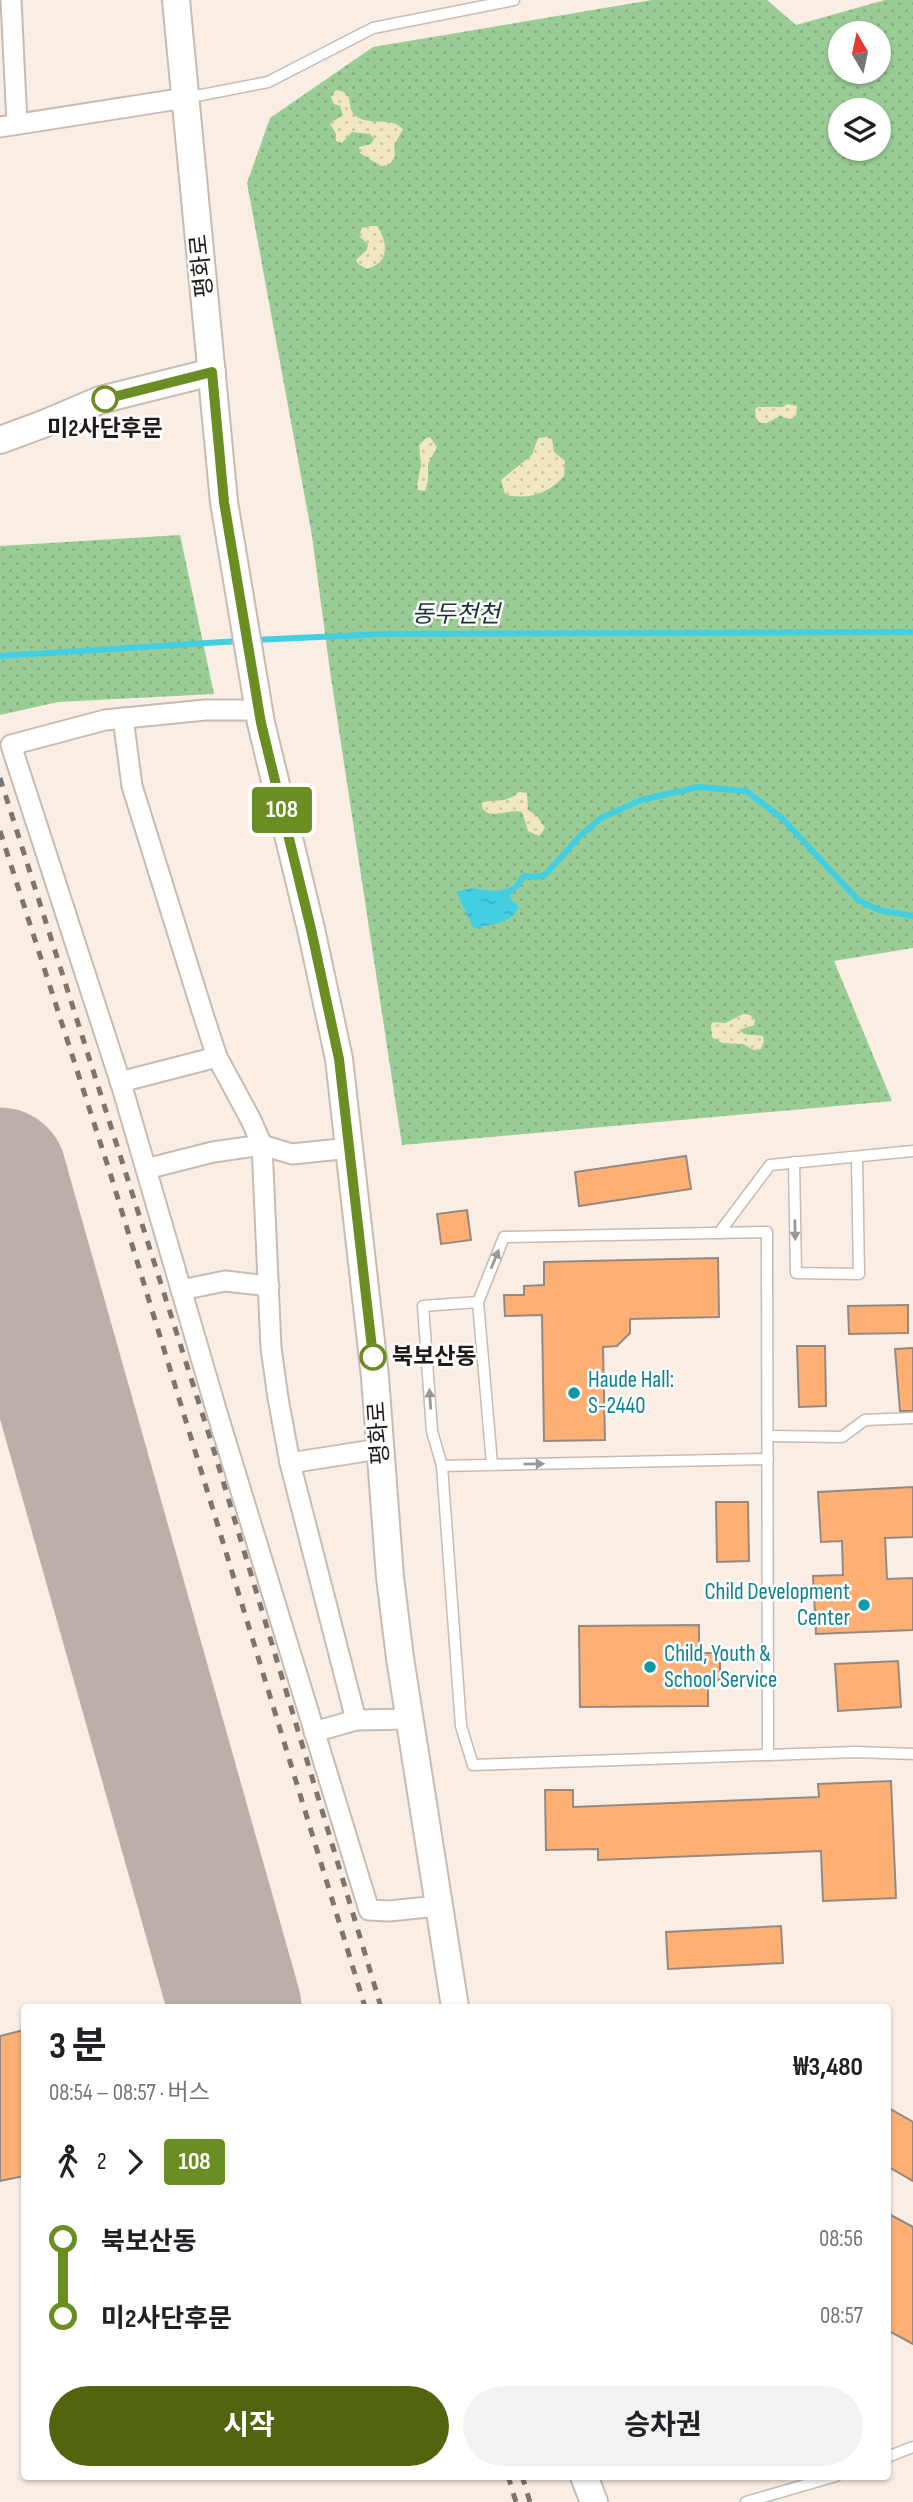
<!DOCTYPE html>
<html lang="ko">
<head>
<meta charset="utf-8">
<style>
  :root { --surface:#fff; --page:#f2f2f2; --text:#202124; --muted:#757577; --accent:#52640d }
  body { margin:0; font-family:"Sofia Sans Condensed","Noto Sans KR",sans-serif; background:var(--page); color:var(--text); height:100vh; display:flex; flex-direction:column; font-size:26px; white-space:nowrap }
  * { box-sizing:border-box; margin:0 }
  p { font-size:23px; color:var(--muted) }
  .icon { flex:none; width:38px; height:38px; fill:none; stroke:currentColor; stroke-width:2; stroke-linecap:round; stroke-linejoin:round }
  .map { position:relative; flex:1; overflow:hidden }
  .sheet { position:absolute; left:21px; top:2004px; width:870px; height:476px; display:flex; flex-direction:column; background:var(--surface); border-radius:7px; box-shadow:0 2px 5px #0004 }
  .sheet>* { flex:none }
  .badge { padding:0 14px; border-radius:5px; font-size:24px; line-height:46px }
  .needle { width:46px; rotate:351deg }
  .tools { position:absolute; left:828px; top:21px; display:grid; gap:14px }
  .tools a { display:grid; place-items:center; width:63px; height:63px; border-radius:50%; background:var(--surface); box-shadow:0 2px 5px #0004; font-size:35px }
  .map>.badge { position:absolute; translate:-50% -50%; box-shadow:0 0 0 4px #fff }
  .legs { display:flex; align-items:center; gap:10px; height:77px; padding:0 28px; font-size:23px }
  .legs p { margin-inline-start:auto }
  .overview { display:flex; align-items:center; justify-content:space-between; height:119px; padding:0 28px }
  h1 { font-size:38px; font-weight:700; line-height:52px }
  .cta { display:flex; gap:14px; margin-top:auto; padding:14px 28px }
  .cta a { flex:1; height:80px; border-radius:42px; background:var(--accent); color:#fff; font-size:28px; font-weight:700; line-height:80px; text-align:center }
  .cta a+a { background:var(--page); color:var(--text) }
  ul { padding:0 28px; list-style:none }
  li { display:flex; align-items:center; gap:24px; height:77px; font-size:26px }
  li i { display:grid; place-items:center; width:10px; height:100%; margin:0 9px; background:currentColor }
  li i::after { content:''; width:18px; height:18px; margin:-9px; border:5px solid; border-radius:50%; background:var(--surface) }
  li p { margin-inline-start:auto }
  li:first-child i { background:linear-gradient(#0000 50%,currentColor 0) }
  li:last-child i { background:linear-gradient(currentColor 50%,#0000 0) }
  .map>svg:first-child { display:block }
</style>
</head>
<body>
<div class="map">
<svg width="913" height="2502" viewBox="0 0 913 2502">
  <defs>
    <pattern id="grass-dots" width="8" height="8" patternUnits="userSpaceOnUse" patternTransform="scale(1.75)"><rect width="8" height="8" fill="#9acd95"/><path d="M2 2h.1M6 6h.1" fill="none" stroke="#84af80" stroke-width="1.8" stroke-linecap="round"/></pattern>
    <pattern id="sand-dots" width="8" height="8" patternUnits="userSpaceOnUse" patternTransform="scale(1.75)"><rect width="8" height="8" fill="#f0e6c1"/><path d="M2 2h.1M6 6h.1" fill="none" stroke="#cec5a5" stroke-width="1.8" stroke-linecap="round"/></pattern>
    <pattern id="water-ripples" width="26" height="14" patternUnits="userSpaceOnUse" patternTransform="scale(1.75)"><rect width="26" height="14" fill="#43cee2"/><path d="M2 4q2-2 4 0t4 0M15 11q2-2 4 0t4 0" fill="none" stroke="#3ab0c1"/></pattern>
  </defs>
  <rect width="100%" height="100%" fill="#faede4"/>
  <!-- grass -->
  <g fill="url(#grass-dots)" fill-rule="evenodd">
    <path d="M652,0H767L796,25L885,0H913V948L834,961L892,1101L402,1145L330,671L312,536L247,183L270,118L373,47ZM840,33H878V72H840ZM840,110H878V149H840Z"/>
    <polygon points="180,535 214,694 58,702 0,715 0,546"/>
  </g>
  <!-- sand -->
  <g fill="url(#sand-dots)">
    <path d="M336,90C358,93 343,110 359,118C375,126 388,116 403,129L394,146L395,157L389,165L381,166L360,153L359,147L371,144L374,139L370,134L352,132L342,143L336,141V134L330,123L343,115L340,106L334,104L331,97Z"/>
    <path d="M370,226H377C388,242 390,263 367,269L358,264L356,260L367,250L368,244L359,236L362,228Z"/>
    <polygon points="787,404 797,406 796,417 790,419 780,416 767,423 760,423 756,418 755,409 758,407 783,407"/>
    <polygon points="430,437 437,447 428,464 428,481 425,491 418,490 417,485 421,465 419,445 425,439"/>
    <path d="M547,437L552,439L554,452L565,461L564,476C550,493 526,501 505,494L501,480L532,455L538,438Z"/>
    <path d="M519,792L527,793L528,810L537,816L545,828L539,836L528,831L522,812C507,808 492,821 482,808V803C495,797 502,806 519,792Z"/>
    <polygon points="743,1014 750,1015 755,1019 754,1025 739,1030 744,1034 763,1036 764,1041 761,1049 754,1050 743,1044 722,1043 712,1037 711,1025 713,1022 725,1023"/>
  </g>
  <!-- water -->
  <path fill="url(#water-ripples)" d="M471,888L496,891L507,889L512,901L519,906C513,924 491,924 474,929L456,892Z"/>
  <g fill="none" stroke-linecap="round" stroke-linejoin="round">
    <!-- stream -->
    <g stroke="#43cee2" stroke-width="6">
      <polyline points="254,640 383,634 913,632"/>
      <polyline points="0,656 239,641"/>
      <polyline points="503,895 515,888 524,876 535,877 545,875 580,836 601,818 641,800 698,787 746,791 782,818 858,900 879,910 913,916"/>
    </g>
    <!-- runway -->
    <polyline stroke="#bbb0a9" stroke-width="133" points="0,1174 235,2007"/>
  </g>
  <!-- building -->
  <g fill="#feb074" stroke="#958981" stroke-width="2">
    <polygon points="686,1156 691,1189 579,1206 575,1172"/>
    <polygon points="467,1210 471,1240 441,1244 437,1214"/>
    <polygon points="718,1258 719,1317 630,1319 630,1333 617,1346 603,1347 605,1440 544,1441 542,1315 505,1316 504,1295 524,1295 524,1286 544,1285 544,1262"/>
    <polygon points="908,1305 908,1333 849,1334 848,1306"/>
    <polygon points="797,1346 825,1346 826,1406 799,1407"/>
    <polygon points="913,1348 913,1411 900,1411 895,1349"/>
    <polygon points="913,1487 913,1537 885,1538 887,1579 913,1578 913,1630 816,1634 813,1576 843,1575 842,1541 821,1542 818,1492"/>
    <polygon points="716,1502 748,1502 749,1561 717,1562"/>
    <polygon points="699,1625 699,1653 720,1653 720,1680 708,1681 708,1706 580,1707 579,1626"/>
    <polygon points="898,1661 901,1707 838,1711 835,1664"/>
    <polygon points="891,1781 896,1898 823,1901 821,1851 598,1860 598,1849 546,1850 545,1790 573,1790 573,1807 819,1797 818,1784"/>
    <polygon points="781,1926 783,1963 668,1969 666,1932"/>
    <polygon points="24,2030 24,2176 0,2181 0,2036"/>
    <polygon points="887,2107 913,2122 913,2181 887,2166"/>
    <polygon points="887,2213 913,2227 913,2344 887,2330"/>
  </g>
  <g fill="none" stroke-linecap="round" stroke-linejoin="round">
    <!-- lane casing -->
    <g stroke="#c7bbb2" stroke-width="13">
      <g id="lane">
        <polyline points="186,98 268,82 373,28 514,0"/>
        <polyline points="794,1162 796,1273 859,1274 857,1158"/>
        <polyline points="719,1233 770,1165 913,1151"/>
        <polyline points="478,1302 504,1237 767,1232 768,1755"/>
        <polyline points="768,1436 842,1437 865,1420 913,1418"/>
        <polyline points="492,1464 478,1302 423,1306 432,1431 442,1466 461,1726 473,1765 855,1752 913,1754"/>
        <polyline points="442,1466 768,1459"/>
        <polyline points="887,2457 913,2447"/>
        <polyline points="746,2502 836,2476"/>
      </g>
    </g>
    <!-- street casing -->
    <g stroke="#c7bbb2" stroke-width="23">
      <g id="street">
        <polyline points="11,0 17,124"/>
        <polyline points="0,127 185,98"/>
        <polyline points="259,710 205,710 105,720 11,745 122,1087 218,1416 369,1910 389,1911 438,1906"/>
        <polyline points="123,718 132,786 203,1014 217,1057 251,1120 262,1145 271,1348 278,1398 290,1463 356,1720"/>
        <polyline points="120,1082 217,1057"/>
        <polyline points="146,1169 213,1152 262,1145 292,1154 350,1148"/>
        <polyline points="181,1290 225,1281 269,1286"/>
        <polyline points="290,1463 379,1449"/>
        <polyline points="314,1732 356,1720 409,1719"/>
      </g>
    </g>
    <!-- secondary casing -->
    <g stroke="#c7bbb2" stroke-width="30">
      <g id="secondary">
        <polyline points="176,0 224,502 261,723 311,929 339,1059 375,1377 390,1577 400,1658 455,2007"/>
        <polyline points="0,440 46,423 100,400 212,372"/>
        <polyline points="584,2476 594,2502"/>
      </g>
    </g>
    <!-- lane -->
    <use href="#lane" stroke="#fff" stroke-width="10"/>
    <!-- street -->
    <use href="#street" stroke="#fff" stroke-width="19"/>
    <!-- secondary -->
    <use href="#secondary" stroke="#fff" stroke-width="26"/>
    <!-- rail -->
    <g stroke="#7c746e" stroke-width="5" stroke-dasharray="9 9" stroke-linecap="butt">
      <polyline points="0,778 211,1441 381,2007"/>
      <polyline points="0,831 111,1176 365,2007"/>
      <polyline points="508,2476 516,2502"/>
      <polyline points="522,2476 530,2502"/>
    </g>
  </g>
  <!-- one-way arrows -->
  <defs><path id="oneway-solid" d="M-6-.8H1V-3.2L6.5 0L1 3.2V.8H-6Z" transform="scale(1.75)"/></defs>
  <g fill="#9b9897">
    <use href="#oneway-solid" transform="translate(795 1230) rotate(89)"/>
    <use href="#oneway-solid" transform="translate(495 1259) rotate(-68)"/>
    <use href="#oneway-solid" transform="translate(430 1399) rotate(-94)"/>
    <use href="#oneway-solid" transform="translate(534 1464) rotate(-1)"/>
  </g>
  <g fill="none" stroke-linecap="round" stroke-linejoin="round">
    <!-- line-1 casing -->
    <g stroke="#fff" stroke-width="16">
      <polyline id="line-1" points="105,399 212,372 224,502 261,723 311,929 339,1059 373,1357"/>
    </g>
    <!-- line-1 -->
    <use href="#line-1" stroke="#6b8e23" stroke-width="10"/>
  </g>
  <!-- markers -->
  <g fill="#fff" stroke="#6b8e23" stroke-width="3.5">
    <circle cx="105" cy="399" r="12"/>
    <circle cx="373" cy="1357" r="12"/>
  </g>
  <g fill="#0f9aa8" stroke="#fdfdfd" stroke-width="2.5">
    <circle cx="574" cy="1393" r="7"/>
    <circle cx="864" cy="1605" r="7"/>
    <circle cx="650" cy="1667" r="7"/>
  </g>
  <g text-anchor="middle" dominant-baseline="central" stroke-width="5" stroke-linejoin="round" paint-order="stroke">
    <!-- street labels -->
    <g font-size="23" fill="#201b18" stroke="#fdfdfd">
      <text transform="translate(202 266) rotate(-96)">평화로</text>
      <text transform="translate(379 1433) rotate(-94)">평화로</text>
    </g>
    <!-- stop labels -->
    <g font-size="23" font-weight="bold" fill="#201b18" stroke="#fdfdfd">
      <text x="105" y="429">미2사단후문</text>
      <text x="392" y="1357" text-anchor="start">북보산동</text>
    </g>
    <!-- culture labels -->
    <g font-size="23" fill="#0d838f" stroke="#fdfdfd" text-anchor="start">
      <text x="588" y="1380">Haude Hall:<tspan x="588" dy="26">S-2440</tspan></text>
      <text x="850" y="1592" text-anchor="end">Child Development<tspan x="850" dy="26">Center</tspan></text>
      <text x="664" y="1654">Child, Youth &amp;<tspan x="664" dy="26">School Service</tspan></text>
    </g>
    <!-- water labels -->
    <g font-size="24" font-style="italic" fill="#193033" stroke="#fdfdfd">
      <text x="456" y="614">동두천천</text>
    </g>
  </g>
</svg>
<div class="tools">
<a><svg class="needle" viewBox="-14 -14 28 28"><path d="M0-13l5 13h-10z" fill="#e53935"/><path d="M0 13l5-13h-10z" fill="#757577"/></svg></a>
<a><svg class="icon" aria-label="layers" viewBox="0 0 24 24"><path d="M12 4l9 5-9 5-9-5zM3 14l9 5 9-5"/></svg></a>
</div>
<b class="badge" style="left:282px;top:810px;background:#6b8e23;color:#fff">108</b>
<section class="sheet">
<div class="overview"><div><h1>3 분</h1><p>08:54 – 08:57 · 버스</p></div><b>₩3,480</b></div>
<div class="legs"><svg class="icon" aria-label="walk" viewBox="0 0 24 24"><circle cx="13" cy="4" r="2"/><path d="M13 8l-2 6 4 7M11 14l-3 7M7 12l3-4h3l4 4"/></svg>2<svg class="icon" aria-label="forward" viewBox="0 0 24 24"><path d="M9 5l7 7-7 7"/></svg><b class="badge" style="background:#6b8e23;color:#fff">108</b></div>
<ul>
<li><i style="color:#6b8e23"></i><b>북보산동</b><p>08:56</p></li>
<li><i style="color:#6b8e23"></i><b>미2사단후문</b><p>08:57</p></li>
</ul>
<div class="cta"><a>시작</a><a>승차권</a></div>
</section>
</div>
</body>
</html>
